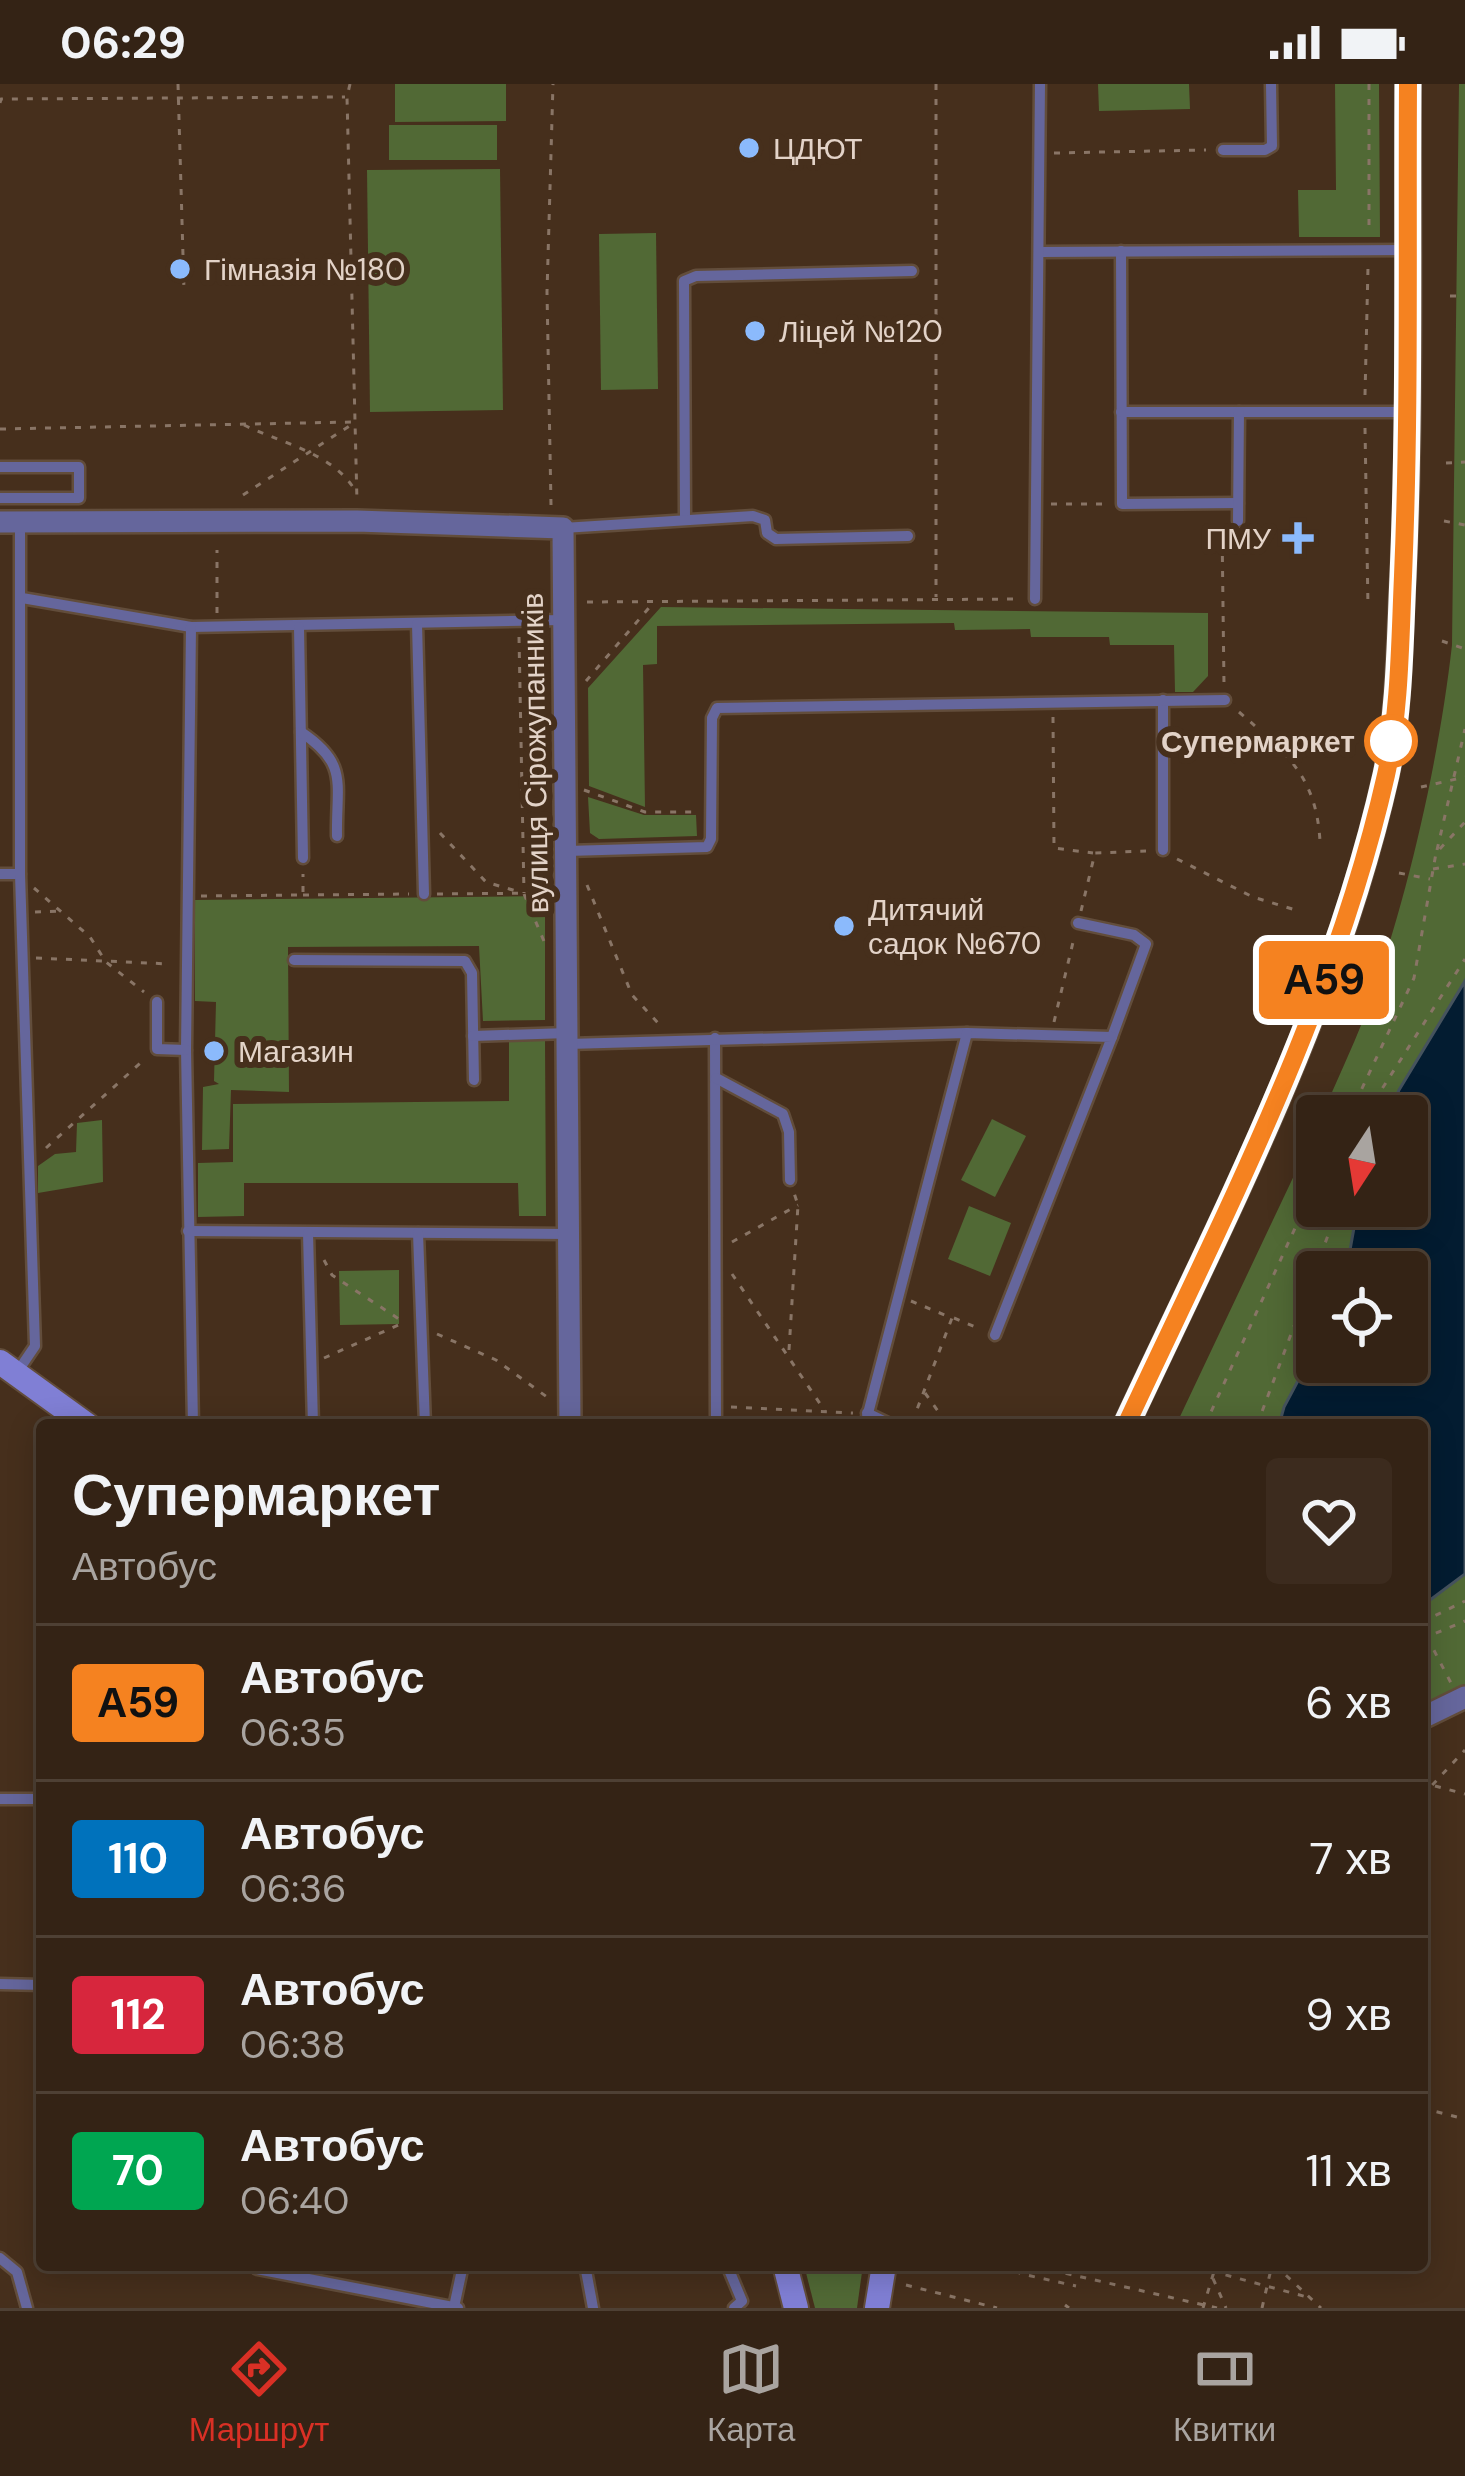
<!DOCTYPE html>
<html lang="uk">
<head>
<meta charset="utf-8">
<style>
  :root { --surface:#342315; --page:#3c2b1e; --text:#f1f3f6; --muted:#a9a4a0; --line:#4e4034; --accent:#d93025 }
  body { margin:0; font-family:"DM Sans",sans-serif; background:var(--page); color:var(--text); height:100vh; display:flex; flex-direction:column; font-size:45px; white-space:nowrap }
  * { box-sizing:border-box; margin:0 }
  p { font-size:39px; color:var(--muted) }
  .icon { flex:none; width:66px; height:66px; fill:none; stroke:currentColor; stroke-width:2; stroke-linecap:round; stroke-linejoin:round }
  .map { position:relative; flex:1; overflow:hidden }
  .drawer { position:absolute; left:36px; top:1335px; width:1392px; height:852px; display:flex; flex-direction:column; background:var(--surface); border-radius:12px; box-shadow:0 6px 30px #0003,0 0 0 3px var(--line) }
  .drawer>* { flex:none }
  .badge { padding:0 24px; border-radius:9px; font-size:42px; line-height:78px }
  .needle { width:78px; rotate:192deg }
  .tools { position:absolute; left:1296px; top:1011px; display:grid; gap:24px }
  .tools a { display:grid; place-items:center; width:132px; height:132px; border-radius:12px; background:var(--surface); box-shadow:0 6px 30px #0003,0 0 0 3px var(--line); font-size:60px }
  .map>.badge { position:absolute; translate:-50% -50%; box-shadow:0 0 0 6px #fff }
  .round { display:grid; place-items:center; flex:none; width:126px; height:126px; border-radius:12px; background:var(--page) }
  .headline { display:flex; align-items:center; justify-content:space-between; height:204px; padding:0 36px }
  h1 { font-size:57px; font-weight:700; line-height:90px }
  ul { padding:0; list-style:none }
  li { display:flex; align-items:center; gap:36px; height:156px; padding:0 36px; border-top:3px solid var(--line) }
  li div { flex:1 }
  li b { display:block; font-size:45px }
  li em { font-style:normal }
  li .badge { min-width:132px; font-weight:700; text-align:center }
  .status { display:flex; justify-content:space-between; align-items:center; height:84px; padding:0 60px; background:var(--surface); direction:ltr }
  .status svg { height:33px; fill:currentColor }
  .tabs { display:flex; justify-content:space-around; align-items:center; height:168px; border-top:3px solid var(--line); background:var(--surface); font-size:33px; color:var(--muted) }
  .tabs a { display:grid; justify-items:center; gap:6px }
  .tabs .selected { color:var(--accent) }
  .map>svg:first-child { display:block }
</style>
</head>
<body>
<div class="status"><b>06:29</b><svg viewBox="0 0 49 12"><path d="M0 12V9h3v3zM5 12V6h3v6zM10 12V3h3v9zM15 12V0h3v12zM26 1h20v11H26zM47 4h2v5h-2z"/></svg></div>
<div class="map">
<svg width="1465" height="2224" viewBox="0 0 1465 2224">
  <rect width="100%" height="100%" fill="#462f1c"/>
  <!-- green -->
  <g fill="#516935">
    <polygon points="395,0 506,0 506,37 395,38"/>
    <polygon points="1098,0 1189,0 1190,25 1099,27"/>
    <polygon points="1335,0 1379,0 1380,153 1299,153 1298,106 1336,106"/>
    <path d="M1459,0H1465V897L1399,1006L1388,1032H1322C1337,995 1355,959 1369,921C1408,812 1439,676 1452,561Z"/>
    <rect x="389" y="41" width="108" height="35"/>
    <polygon points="500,85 503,326 370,328 367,86"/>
    <polygon points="656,149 658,305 601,306 599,150"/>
    <polygon points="661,523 1208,529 1208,592 1193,608 1175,608 1174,561 1110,561 1109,553 1031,553 1030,545 955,546 954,539 657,542 657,580 643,581 645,723 589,702 588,604"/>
    <polygon points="588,713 644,731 696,731 697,752 599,755 590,749"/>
    <polygon points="545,812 545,936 483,937 479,862 288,863 289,1008 231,1006 229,1065 202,1066 203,1003 219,1000 214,997 216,918 195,917 195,816"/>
    <polygon points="545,956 546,1132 519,1132 518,1099 244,1099 244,1132 198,1133 198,1079 233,1078 233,1020 509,1017 509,958"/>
    <polygon points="992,1035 1026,1052 995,1113 961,1096"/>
    <polygon points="102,1036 103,1098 38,1109 38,1082 55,1070 76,1068 77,1039"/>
    <polygon points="1317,1043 1317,1122 1358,1122 1346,1188 1317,1188 1317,1261 1284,1323 1279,1341 1176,1341"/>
    <polygon points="969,1122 1011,1139 990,1192 948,1175"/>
    <polygon points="399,1186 399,1240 340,1241 339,1187"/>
    <polygon points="1465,1490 1465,1600 1422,1620 1422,1522"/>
    <polygon points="804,2181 863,2181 857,2224 815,2224"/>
  </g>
  <!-- water -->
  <polygon fill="#031c31" stroke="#46535e" stroke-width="3" points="1465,897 1465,1490 1422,1522 1422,1341 1279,1341 1284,1323 1317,1261 1317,1278 1407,1278 1407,1188 1346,1188 1358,1122 1407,1122 1407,1032 1388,1032 1399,1006"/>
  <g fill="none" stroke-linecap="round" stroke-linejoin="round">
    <!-- lane casing -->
    <g stroke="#624d3b" stroke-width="15">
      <g id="lane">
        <polyline points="1223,66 1265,66 1272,62 1271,0"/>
        <polyline points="1121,167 1122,420 1238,419"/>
        <polyline points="1039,168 1408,166"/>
        <polyline points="1121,328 1407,328"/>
        <polyline points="0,383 79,383 79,414 0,414"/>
        <polyline points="685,433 684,197 696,192 912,187"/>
        <polyline points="1238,437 1239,328"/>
        <polyline points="563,444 753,432 765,436 767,449 776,455 908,452"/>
        <polyline points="22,514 191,543 562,536"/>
        <polyline points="1035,515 1040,0"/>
        <polyline points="417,540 424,810"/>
        <polyline points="191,543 186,966 193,1341"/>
        <polyline points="299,543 303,774"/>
        <path d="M301,648C349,680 336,699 337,752"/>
        <polyline points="1163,766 1163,616"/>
        <polyline points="567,767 707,763 711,755 712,634 717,624 1225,616"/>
        <polyline points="0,790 20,790"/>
        <polyline points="1078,839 1134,851 1146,860 1112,953"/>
        <polyline points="294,876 465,877 472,889 474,996"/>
        <polyline points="157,918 157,965 186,966"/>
        <polyline points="473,952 568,949"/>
        <polyline points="715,954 716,1341"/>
        <polyline points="568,960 967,949 1112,953 995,1251"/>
        <polyline points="716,994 783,1030 789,1048 790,1096"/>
        <polyline points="188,1147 568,1150"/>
        <polyline points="308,1149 313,1341"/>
        <polyline points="418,1149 425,1341"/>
        <polyline points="18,1287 35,1262 20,790 20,438"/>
        <polyline points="867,1329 892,1341"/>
        <polyline points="865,1341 967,949"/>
        <polyline points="0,1715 42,1715"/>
        <polyline points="0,1900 42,1901"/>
        <polyline points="0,2174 17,2188 27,2224"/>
        <polyline points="585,2181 593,2224"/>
        <polyline points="727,2181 742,2217 734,2224"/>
        <polyline points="257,2185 458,2224"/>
        <polyline points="454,2223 463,2181"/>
      </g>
    </g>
    <!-- street casing -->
    <g stroke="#624d3b" stroke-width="26">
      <g id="street">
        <polyline points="0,438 357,437 563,444 570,1341"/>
        <polyline points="1422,1634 1465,1613"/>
      </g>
    </g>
    <!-- secondary casing -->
    <g stroke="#624d3b" stroke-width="28">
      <g id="secondary">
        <polyline points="0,1278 87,1341"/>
        <path d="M1126,1341C1225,1129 1335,921 1386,691C1400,626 1399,558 1403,492C1411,328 1408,164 1408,0"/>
        <polyline points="785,2181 796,2224"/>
        <polyline points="877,2224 884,2181"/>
      </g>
    </g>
    <!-- path -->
    <g stroke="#897566" stroke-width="3" stroke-dasharray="6 9" stroke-linecap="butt">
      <polyline points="178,0 184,206"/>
      <polyline points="350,0 347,13 357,418"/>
      <polyline points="936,0 936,513"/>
      <polyline points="1369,0 1369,149"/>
      <polyline points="0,19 1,15 345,13"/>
      <polyline points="1054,69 1206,66"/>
      <polyline points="1450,212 1465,212"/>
      <polyline points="1365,311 1368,183"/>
      <path d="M244,341C283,360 334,369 356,408"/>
      <polyline points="1365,344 1368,523"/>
      <polyline points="0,345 352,338"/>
      <polyline points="1446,379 1465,378"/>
      <polyline points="243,411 354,339"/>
      <polyline points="1051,420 1108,420"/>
      <polyline points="551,421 547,208 553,0"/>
      <polyline points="1444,437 1465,441"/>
      <polyline points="1222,442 1224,601"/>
      <polyline points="587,518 1021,515"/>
      <polyline points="217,529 217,466"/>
      <polyline points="519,553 524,809"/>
      <polyline points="1442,557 1465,565"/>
      <polyline points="586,597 654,518"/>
      <path d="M1239,628C1286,669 1316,691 1320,757"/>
      <polyline points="1053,633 1054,764 1093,769"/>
      <polyline points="1421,703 1465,693"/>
      <polyline points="584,706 645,728 697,728"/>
      <polyline points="440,749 486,798 516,807"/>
      <polyline points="1437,766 1465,645"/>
      <polyline points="1177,775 1253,813 1299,827"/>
      <polyline points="1433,785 1465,780"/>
      <polyline points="1399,789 1430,795"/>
      <polyline points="587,801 632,911 659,940"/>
      <polyline points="34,804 90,853 106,878 144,908"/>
      <polyline points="437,810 547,809"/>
      <polyline points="524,810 546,862"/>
      <polyline points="303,811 409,810"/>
      <polyline points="201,812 303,811 303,790"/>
      <polyline points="1081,827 1095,769 1146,767"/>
      <polyline points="35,828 61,827"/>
      <polyline points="36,874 170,880"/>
      <polyline points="1054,938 1074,854"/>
      <polyline points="1349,1032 1414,894 1436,769 1465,738"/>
      <polyline points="1372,1032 1380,1008 1465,875"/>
      <polyline points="46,1064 146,974"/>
      <polyline points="732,1158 798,1121"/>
      <polyline points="324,1176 332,1191 405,1239"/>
      <polyline points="732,1190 825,1327"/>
      <polyline points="911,1217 952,1234 911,1341"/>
      <polyline points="954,1234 978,1244"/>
      <polyline points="437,1250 496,1276 547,1313"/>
      <polyline points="789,1266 798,1121 794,1109"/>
      <polyline points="324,1274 403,1239"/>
      <polyline points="925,1309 948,1341"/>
      <polyline points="731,1323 853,1329"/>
      <polyline points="1205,1341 1317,1096"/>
      <polyline points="1257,1341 1339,1122"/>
      <polyline points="1422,1538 1465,1517"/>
      <polyline points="1427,1553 1451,1599"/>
      <polyline points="1422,1555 1465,1537"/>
      <polyline points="1435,1702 1465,1710"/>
      <polyline points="1422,1712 1465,1666"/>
      <polyline points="1422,2024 1465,2035"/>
      <polyline points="1001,2181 1022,2190 1076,2202"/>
      <polyline points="1207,2181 1226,2224"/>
      <polyline points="1275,2181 1321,2224"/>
      <polyline points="1051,2186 1217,2224"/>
      <polyline points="1211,2187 1307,2213"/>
      <polyline points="906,2201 997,2224"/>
      <polyline points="1065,2221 1069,2224"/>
      <polyline points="1203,2224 1216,2181"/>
      <polyline points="1262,2224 1272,2181"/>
    </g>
    <!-- lane -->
    <use href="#lane" stroke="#65669c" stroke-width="10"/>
    <!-- street -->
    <use href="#street" stroke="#65669c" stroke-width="21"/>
    <!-- secondary -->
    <use href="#secondary" stroke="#807fd5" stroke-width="24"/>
  </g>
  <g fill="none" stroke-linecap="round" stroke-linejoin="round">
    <!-- line casing -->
    <g stroke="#fff" stroke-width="27">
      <path id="line" d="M1126,1341C1225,1129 1334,921 1386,691C1400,626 1400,558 1403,492C1410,328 1407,164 1408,0"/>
    </g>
    <!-- line -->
    <use href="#line" stroke="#f58220" stroke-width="18"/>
  </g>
  <!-- markers -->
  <g fill="#8bbafc" stroke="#462f1c" stroke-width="4.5">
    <circle cx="749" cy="64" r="12"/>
    <circle cx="180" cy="185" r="12"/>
    <circle cx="755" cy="247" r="12"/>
    <path d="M1292 436h12v12h12v12h-12v12h-12v-12h-12v-12h12z"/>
    <circle cx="844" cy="842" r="12"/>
    <circle cx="214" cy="967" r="12"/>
  </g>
  <circle fill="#fff" stroke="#f58220" stroke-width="6" cx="1391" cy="657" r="24"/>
  <g text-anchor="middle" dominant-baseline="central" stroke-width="12" stroke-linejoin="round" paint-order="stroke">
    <!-- poi labels -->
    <g font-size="30" fill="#e3d3c8" stroke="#462f1c" text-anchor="start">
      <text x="773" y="64">ЦДЮТ</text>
      <text x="204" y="185">Гімназія №180</text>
      <text x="779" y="247">Ліцей №120</text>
      <text x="1271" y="454" text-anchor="end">ПМУ</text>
      <text x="868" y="825">Дитячий<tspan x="868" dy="34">садок №670</tspan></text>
      <text x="238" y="967">Магазин</text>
    </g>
    <!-- stop labels -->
    <g font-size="30" font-weight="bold" fill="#e3d3c8" stroke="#462f1c" text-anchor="end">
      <text x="1355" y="657">Супермаркет</text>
    </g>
    <!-- street labels -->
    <g font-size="30" fill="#e3d3c8" stroke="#462f1c">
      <text transform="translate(535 669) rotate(-91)">вулиця Сірожупанників</text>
    </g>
  </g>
</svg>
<div class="tools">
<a><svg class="needle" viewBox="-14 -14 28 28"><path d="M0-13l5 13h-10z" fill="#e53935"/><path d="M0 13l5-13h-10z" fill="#a9a4a0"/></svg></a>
<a><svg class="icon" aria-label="locate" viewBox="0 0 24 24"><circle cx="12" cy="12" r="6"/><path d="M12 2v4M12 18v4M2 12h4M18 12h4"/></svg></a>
</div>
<b class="badge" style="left:1324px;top:896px;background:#f58220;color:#111">А59</b>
<section class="drawer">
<div class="headline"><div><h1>Супермаркет</h1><p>Автобус</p></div><a class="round"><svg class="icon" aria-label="heart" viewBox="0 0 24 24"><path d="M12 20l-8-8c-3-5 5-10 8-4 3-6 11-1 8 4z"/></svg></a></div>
<ul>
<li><span class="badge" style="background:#f58220;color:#111">А59</span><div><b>Автобус</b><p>06:35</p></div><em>6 хв</em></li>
<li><span class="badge" style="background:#0072bc;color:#fff">110</span><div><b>Автобус</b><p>06:36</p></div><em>7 хв</em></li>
<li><span class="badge" style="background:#d7263d;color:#fff">112</span><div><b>Автобус</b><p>06:38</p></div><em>9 хв</em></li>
<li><span class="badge" style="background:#00a651;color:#fff">70</span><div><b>Автобус</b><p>06:40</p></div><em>11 хв</em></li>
</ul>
</section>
</div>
<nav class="tabs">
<a class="selected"><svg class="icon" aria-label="directions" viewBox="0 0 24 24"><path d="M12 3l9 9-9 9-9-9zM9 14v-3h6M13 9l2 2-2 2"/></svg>Маршрут</a>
<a><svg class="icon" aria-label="map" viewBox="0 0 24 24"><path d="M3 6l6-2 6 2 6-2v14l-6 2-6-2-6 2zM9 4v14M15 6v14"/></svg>Карта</a>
<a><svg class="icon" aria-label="tickets" viewBox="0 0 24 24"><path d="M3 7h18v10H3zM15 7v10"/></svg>Квитки</a>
</nav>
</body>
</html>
